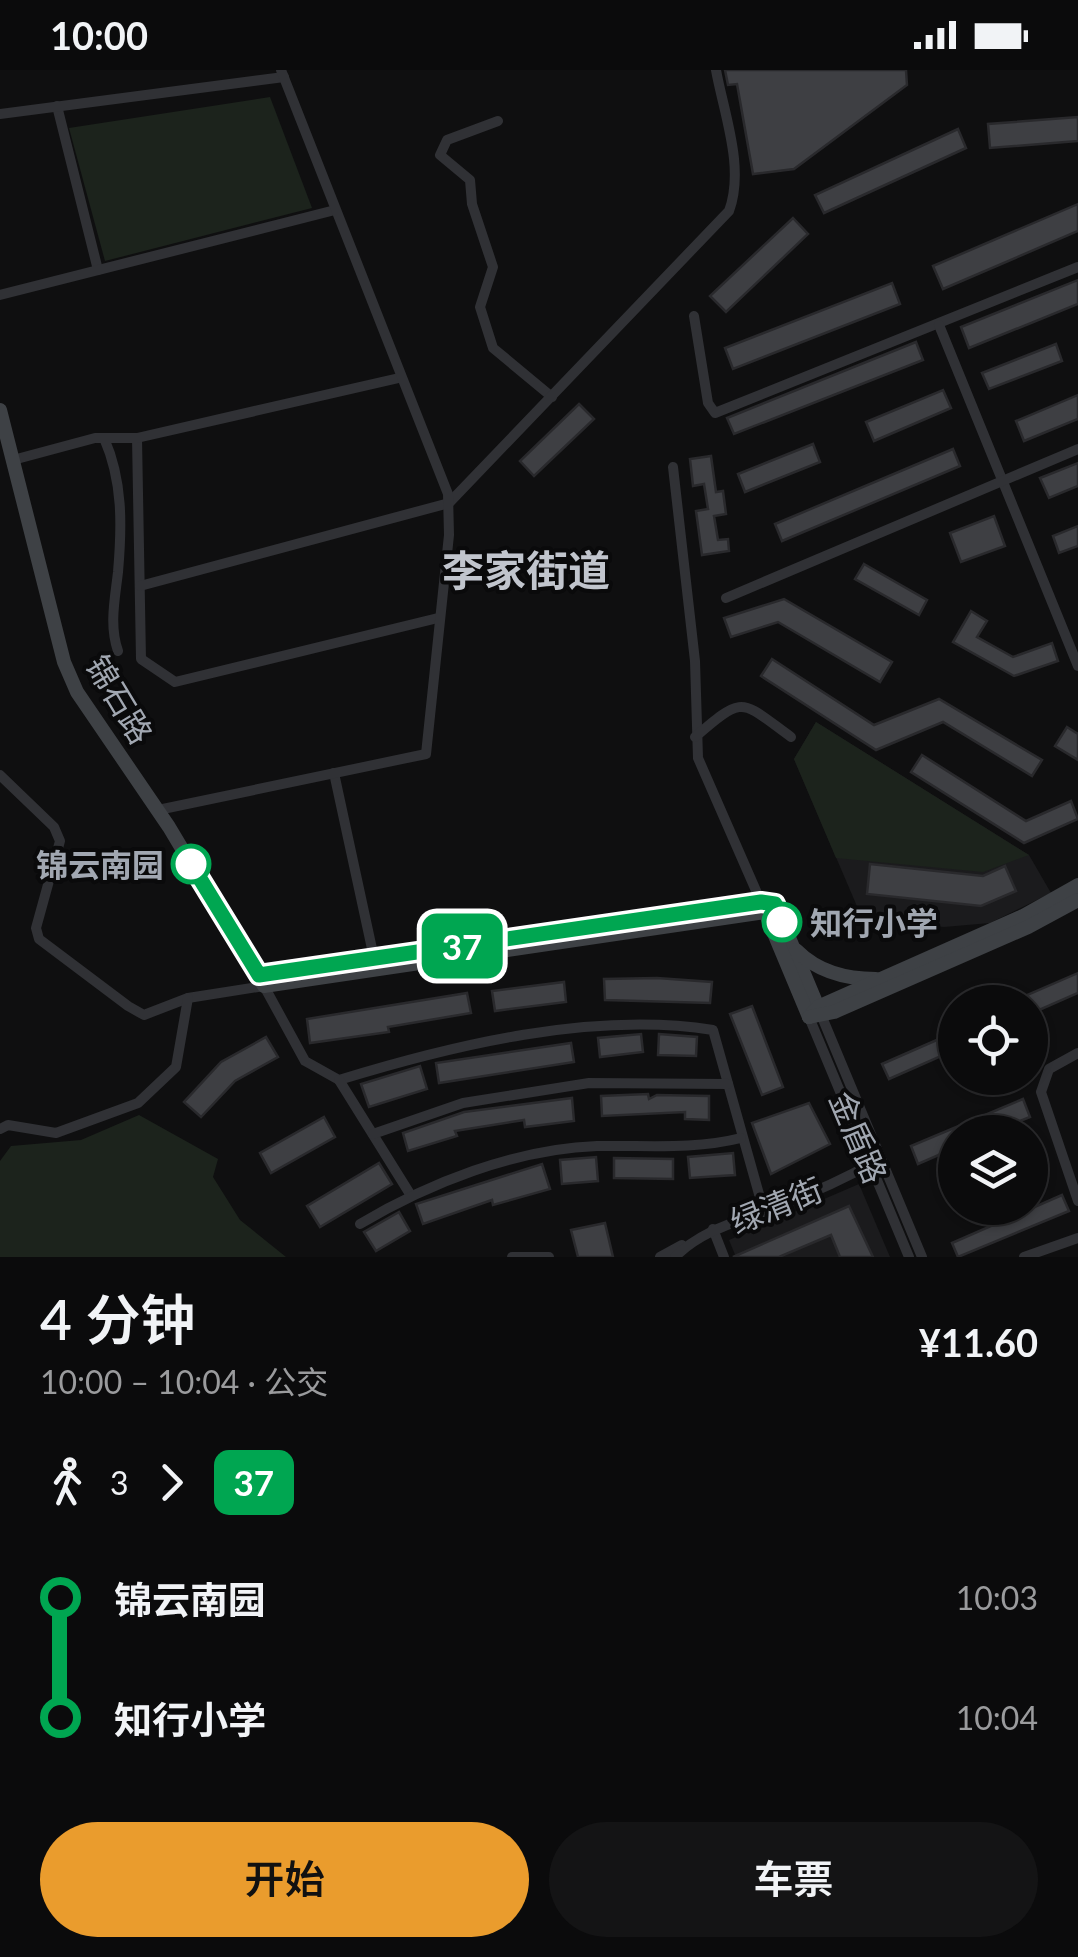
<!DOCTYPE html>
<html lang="zh">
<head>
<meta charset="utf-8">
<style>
  :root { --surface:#0b0b0c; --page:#141415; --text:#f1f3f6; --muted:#9a9b9d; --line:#2b2b2d; --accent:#ea9c2d }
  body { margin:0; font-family:Lato,"Noto Sans SC",sans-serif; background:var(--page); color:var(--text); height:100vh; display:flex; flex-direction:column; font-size:38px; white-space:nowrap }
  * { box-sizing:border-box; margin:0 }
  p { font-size:32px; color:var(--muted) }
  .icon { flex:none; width:55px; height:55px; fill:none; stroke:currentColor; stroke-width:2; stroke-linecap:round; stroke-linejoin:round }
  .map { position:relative; height:1187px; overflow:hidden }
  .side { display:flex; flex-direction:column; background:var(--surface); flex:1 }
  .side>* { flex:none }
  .badge { padding:0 20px; border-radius:15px; font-size:35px; line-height:65px }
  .tools { position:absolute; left:938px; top:915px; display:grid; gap:20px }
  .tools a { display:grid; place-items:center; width:110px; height:110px; border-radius:50%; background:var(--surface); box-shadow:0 2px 8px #0004,0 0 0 2px var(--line); font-size:50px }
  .map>.badge { position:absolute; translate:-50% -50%; box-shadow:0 0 0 5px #fff }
  .legs { display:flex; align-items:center; gap:15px; height:110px; padding:0 40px; font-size:32px }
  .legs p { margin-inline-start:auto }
  .overview { display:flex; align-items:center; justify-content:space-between; height:170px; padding:0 40px }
  h1 { font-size:55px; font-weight:600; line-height:75px }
  .cta { display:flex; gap:20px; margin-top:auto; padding:20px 40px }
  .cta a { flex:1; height:115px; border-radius:60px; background:var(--accent); color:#111; font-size:40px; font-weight:600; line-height:115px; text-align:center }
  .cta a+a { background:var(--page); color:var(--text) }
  ul { padding:0 40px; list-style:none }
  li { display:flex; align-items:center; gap:35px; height:120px; font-size:38px }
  li i { display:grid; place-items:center; width:15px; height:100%; margin:0 12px; background:currentColor }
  li i::after { content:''; width:25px; height:25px; margin:-12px; border:8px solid; border-radius:50%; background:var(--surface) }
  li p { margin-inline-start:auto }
  li:first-child i { background:linear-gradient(#0000 50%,currentColor 0) }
  li:last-child i { background:linear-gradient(currentColor 50%,#0000 0) }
  .status { display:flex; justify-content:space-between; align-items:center; height:70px; padding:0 50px; background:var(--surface); direction:ltr }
  .status svg { height:28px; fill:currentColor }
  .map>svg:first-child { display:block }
</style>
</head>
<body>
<div class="status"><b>10:00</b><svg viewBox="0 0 49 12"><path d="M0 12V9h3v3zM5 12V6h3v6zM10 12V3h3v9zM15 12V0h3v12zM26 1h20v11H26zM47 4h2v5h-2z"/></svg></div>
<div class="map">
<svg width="1078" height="1187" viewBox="0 0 1078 1187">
  <rect width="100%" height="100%" fill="#0f0f10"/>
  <!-- built -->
  <g fill="#1b1b1d">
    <polygon points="816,652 1029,785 1051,823 990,853 944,857 862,848 794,689"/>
    <polygon points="859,1114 890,1187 736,1187 729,1170"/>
  </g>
  <!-- green -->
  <g fill="#1c231c">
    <polygon points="270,27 312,138 105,191 69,58"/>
    <polygon points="816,652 1029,785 983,802 836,788 794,689"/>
    <polygon points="139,1045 218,1089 213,1107 240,1150 286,1187 0,1187 0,1091 11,1076 81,1070"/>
  </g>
  <!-- building -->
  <g fill="#3e3f43" stroke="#29292c" stroke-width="2.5">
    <polygon points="725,0 906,0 907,15 794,99 753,104 737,14 728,15"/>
    <polygon points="1078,47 1078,71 990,78 988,54"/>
    <polygon points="958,59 966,78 824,143 815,125"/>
    <polygon points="1078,134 1078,161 943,219 933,196"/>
    <polygon points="793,148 808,164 726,242 710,226"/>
    <polygon points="1078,210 1078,234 969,278 961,257"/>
    <polygon points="892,213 900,234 733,299 725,278"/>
    <polygon points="916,272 923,290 734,364 727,348"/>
    <polygon points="1056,274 1062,291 989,319 982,303"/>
    <polygon points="943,320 951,338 874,371 866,352"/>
    <polygon points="1078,325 1078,349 1024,371 1016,351"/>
    <polygon points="579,334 594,349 534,406 520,391"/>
    <polygon points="813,374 820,392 745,422 738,404"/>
    <polygon points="953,379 960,396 782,471 775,454"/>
    <polygon points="711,386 716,422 723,421 726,444 714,446 718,470 728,469 729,481 702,485 696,441 708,439 704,414 693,416 690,389"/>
    <polygon points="1078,393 1078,416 1049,428 1040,408"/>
    <polygon points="994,446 1005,476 961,492 950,463"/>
    <polygon points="1078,456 1078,476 1059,483 1053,466"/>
    <polygon points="864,494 927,530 919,545 855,509"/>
    <polygon points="784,529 892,592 880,612 778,552 731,567 724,548"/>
    <polygon points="971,541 987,551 977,567 1013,587 1052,573 1058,591 1014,606 953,572"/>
    <polygon points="772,589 874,655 939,629 1042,690 1032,706 943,652 876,680 761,606"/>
    <polygon points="1067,657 1078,664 1078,690 1055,676"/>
    <polygon points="922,685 1026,751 1071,731 1078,749 1024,773 911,702"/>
    <polygon points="870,794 983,806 1005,796 1016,821 981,836 867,824"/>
    <polygon points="1078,903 1078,923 1030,944 1030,932 1011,932"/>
    <polygon points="657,908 712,912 710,933 605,930 604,909"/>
    <polygon points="564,912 566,932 495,941 492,921"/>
    <polygon points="467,923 471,943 388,957 389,962 310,973 307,949"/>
    <polygon points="752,936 783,1017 762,1025 730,944"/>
    <polygon points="955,962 955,980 889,1009 882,994"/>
    <polygon points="641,964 643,982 600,987 598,968"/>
    <polygon points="659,964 697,967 696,986 658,985"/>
    <polygon points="266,967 278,987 235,1011 201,1047 184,1032 221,992"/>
    <polygon points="571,973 574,992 439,1013 436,993"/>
    <polygon points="420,996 427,1019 369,1037 361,1014"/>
    <polygon points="648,1024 649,1029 657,1025 709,1026 709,1050 685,1049 685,1042 602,1046 601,1026"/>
    <polygon points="572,1028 574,1051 525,1057 524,1050 455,1061 457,1066 408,1081 403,1063 464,1042"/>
    <polygon points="1023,1029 1030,1047 993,1062 955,1062 955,1078 918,1094 911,1076"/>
    <polygon points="809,1033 830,1074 771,1104 752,1053"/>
    <polygon points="324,1047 335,1067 271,1103 260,1083"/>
    <polygon points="733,1083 735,1105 690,1108 688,1087"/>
    <polygon points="596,1087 598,1111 562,1114 560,1090"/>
    <polygon points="614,1088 673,1089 673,1109 614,1108"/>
    <polygon points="379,1093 392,1114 320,1157 307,1136"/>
    <polygon points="542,1094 550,1119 493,1135 492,1130 423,1154 416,1134"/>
    <polygon points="1062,1125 1069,1141 958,1187 952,1173"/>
    <polygon points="849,1136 873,1187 840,1187 831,1165 779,1187 733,1187"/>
    <polygon points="399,1142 410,1161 376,1181 364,1162"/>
    <polygon points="605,1153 613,1187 578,1187 571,1160"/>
  </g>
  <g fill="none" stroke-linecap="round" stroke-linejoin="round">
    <!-- street -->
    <g stroke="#303135" stroke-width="10">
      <polyline points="57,36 98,200"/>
      <polyline points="0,44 284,7"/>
      <polyline points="498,51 447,70 440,85 470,110 472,134 493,197 480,237 493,278 552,327"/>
      <polyline points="0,225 335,140"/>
      <polyline points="694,246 708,333 715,343 1078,197"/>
      <polyline points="939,255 1078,596"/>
      <path d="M104,368C123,411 122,456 118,502C115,529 109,555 118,581"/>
      <polyline points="137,368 141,589 175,612 438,548"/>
      <polyline points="13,390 95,368 137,368 399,308"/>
      <polyline points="673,397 695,591 698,688 761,832"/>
      <path d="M140,516L449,433L729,141C745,98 724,44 716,0"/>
      <polyline points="726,528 1078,379"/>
      <path d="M695,667C745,624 740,630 791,667"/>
      <polyline points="334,703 374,888"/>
      <path d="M0,705L54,757L60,771L36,858L39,869L128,936L144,945L188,928L264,916L305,991L339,1010C453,975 593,941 713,960L764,1142"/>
      <polyline points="158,740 426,684 449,465 448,424 281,0"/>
      <polyline points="809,947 909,1187"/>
      <polyline points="822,947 922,1187"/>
      <polyline points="1078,983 1049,999 1041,1022 1078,1131"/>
      <polyline points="339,1010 410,1124"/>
      <polyline points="0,1059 8,1055 56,1063 138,1033 176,997 188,928"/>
      <polyline points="373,1064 463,1033 589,1013 728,1014"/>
      <path d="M360,1154C429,1113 515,1079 597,1076C646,1075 693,1080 741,1068"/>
      <polyline points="713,1159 724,1187"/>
      <polyline points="512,1187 549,1187"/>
      <polyline points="660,1187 682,1175"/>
      <path d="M675,1187C705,1157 743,1151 781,1135C813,1123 846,1108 876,1091"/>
      <polyline points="1024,1187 1078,1168"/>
    </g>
    <!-- secondary -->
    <g stroke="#3e4145" stroke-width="14">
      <polyline points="0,340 64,592 77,622 169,757 264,916 766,842 775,834"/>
      <polyline points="775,834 820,942"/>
      <polyline points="763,837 809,947"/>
      <path d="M796,880C818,902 845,909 876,909"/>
      <polyline points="259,905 761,832 775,834"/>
      <polyline points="809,947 818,937 1023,846 1078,815"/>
      <polyline points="809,947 834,942 1028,857 1078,830"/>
    </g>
  </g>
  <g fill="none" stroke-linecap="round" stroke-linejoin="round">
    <!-- line-1 casing -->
    <g stroke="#fff" stroke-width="22">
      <polyline id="line-1" points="191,794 259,905 761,832 775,834 782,852"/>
    </g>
    <!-- line-1 -->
    <use href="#line-1" stroke="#00a651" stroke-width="15"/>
  </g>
  <!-- markers -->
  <g fill="#fff" stroke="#00a651" stroke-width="5">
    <circle cx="191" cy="794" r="18"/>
    <circle cx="782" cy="852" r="18"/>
  </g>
  <g text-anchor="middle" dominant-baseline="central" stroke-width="8" stroke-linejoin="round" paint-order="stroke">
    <!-- street labels -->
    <g font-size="32" fill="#a1a7b1" stroke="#0a0a0b">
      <text transform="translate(120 629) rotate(59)">锦石路</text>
      <text transform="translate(859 1067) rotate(67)">金盾路</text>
      <text transform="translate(776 1135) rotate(-22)">绿清街</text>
    </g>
    <!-- stop labels -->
    <g font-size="32" font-weight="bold" fill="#a1a7b1" stroke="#0a0a0b" text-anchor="end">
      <text x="164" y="794">锦云南园</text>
      <text x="810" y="852" text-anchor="start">知行小学</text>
    </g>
    <!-- district labels -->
    <g font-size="42" font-weight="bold" fill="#c1c5cd" stroke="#0a0a0b">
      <text x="526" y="500">李家街道</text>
    </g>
  </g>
</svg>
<div class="tools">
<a><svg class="icon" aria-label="locate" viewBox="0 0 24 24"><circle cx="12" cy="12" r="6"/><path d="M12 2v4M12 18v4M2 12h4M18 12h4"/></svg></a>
<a><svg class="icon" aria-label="layers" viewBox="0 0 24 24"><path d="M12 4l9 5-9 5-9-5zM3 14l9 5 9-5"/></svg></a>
</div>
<b class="badge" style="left:462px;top:876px;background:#00a651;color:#fff">37</b>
</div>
<section class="side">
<div class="overview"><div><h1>4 分钟</h1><p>10:00 – 10:04 · 公交</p></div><b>¥11.60</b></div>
<div class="legs"><svg class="icon" aria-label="walk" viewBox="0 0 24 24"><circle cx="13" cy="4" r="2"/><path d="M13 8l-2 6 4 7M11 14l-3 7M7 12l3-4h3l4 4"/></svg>3<svg class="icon" aria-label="forward" viewBox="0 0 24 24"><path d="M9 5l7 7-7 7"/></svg><b class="badge" style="background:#00a651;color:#fff">37</b></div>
<ul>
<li><i style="color:#00a651"></i><b>锦云南园</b><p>10:03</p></li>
<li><i style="color:#00a651"></i><b>知行小学</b><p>10:04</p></li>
</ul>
<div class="cta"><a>开始</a><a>车票</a></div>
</section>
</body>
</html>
